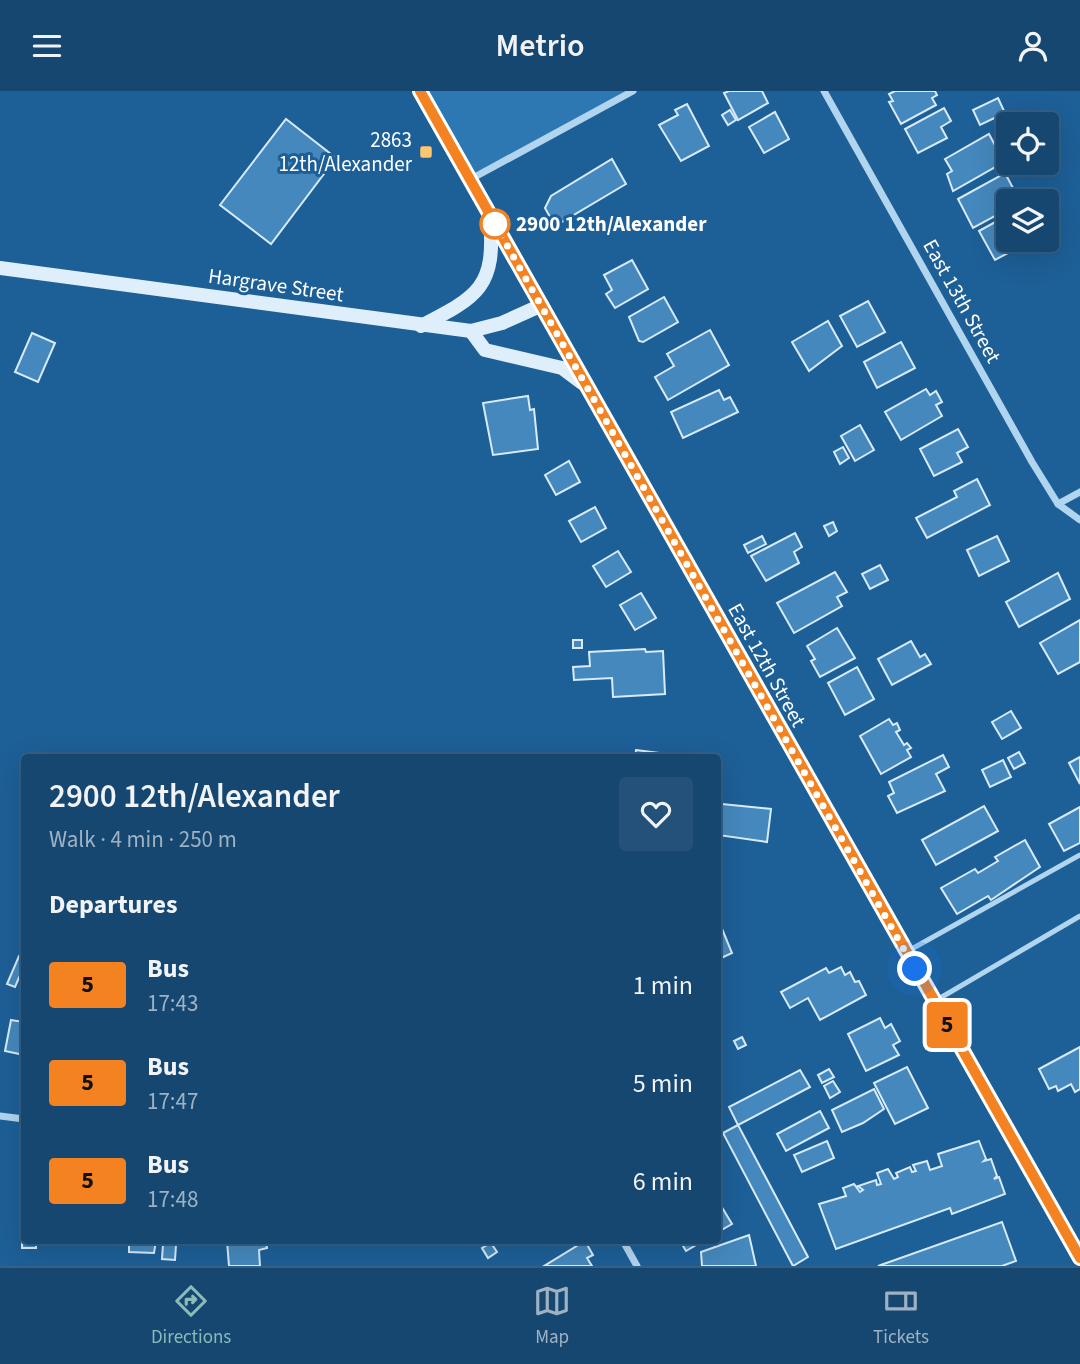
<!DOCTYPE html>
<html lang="en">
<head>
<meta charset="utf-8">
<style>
  :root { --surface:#164771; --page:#235179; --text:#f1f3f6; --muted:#9eb2c3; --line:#355f84; --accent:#8bbbb9 }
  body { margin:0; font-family:"Source Sans 3",sans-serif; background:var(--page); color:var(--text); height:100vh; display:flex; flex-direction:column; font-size:26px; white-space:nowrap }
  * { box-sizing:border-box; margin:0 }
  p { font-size:23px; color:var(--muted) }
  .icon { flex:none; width:38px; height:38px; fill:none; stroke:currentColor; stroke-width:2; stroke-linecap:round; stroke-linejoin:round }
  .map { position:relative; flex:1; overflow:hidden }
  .drawer { position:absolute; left:21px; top:663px; width:700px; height:490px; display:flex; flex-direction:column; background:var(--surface); border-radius:7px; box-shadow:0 7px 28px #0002,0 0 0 2px var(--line) }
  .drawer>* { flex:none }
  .badge { padding:0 14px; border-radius:5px; font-size:24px; line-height:46px }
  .tools { position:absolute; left:996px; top:21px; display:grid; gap:14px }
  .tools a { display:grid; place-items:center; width:63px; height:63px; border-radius:7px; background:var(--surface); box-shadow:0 7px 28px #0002,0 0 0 2px var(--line); font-size:35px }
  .you { position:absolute; width:35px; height:35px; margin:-18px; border:5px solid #fff; border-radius:50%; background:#1a73e8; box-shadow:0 0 0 10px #1a73e833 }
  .map>.badge { position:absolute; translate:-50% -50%; box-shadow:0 0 0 4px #fff }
  h2 { padding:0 28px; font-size:26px; line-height:63px }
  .round { display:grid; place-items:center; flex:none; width:74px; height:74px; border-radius:7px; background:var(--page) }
  .head { display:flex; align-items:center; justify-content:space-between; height:119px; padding:0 28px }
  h1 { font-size:33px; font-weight:600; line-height:52px }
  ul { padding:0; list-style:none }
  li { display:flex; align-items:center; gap:21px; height:98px; padding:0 28px }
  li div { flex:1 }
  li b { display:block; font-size:26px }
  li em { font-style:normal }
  li .badge { min-width:77px; font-weight:700; text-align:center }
  header { display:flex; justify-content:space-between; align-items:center; height:91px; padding:0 28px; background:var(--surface); font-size:32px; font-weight:600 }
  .menu { display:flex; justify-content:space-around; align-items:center; height:98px; border-top:2px solid var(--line); background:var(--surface); font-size:19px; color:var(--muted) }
  .menu a { display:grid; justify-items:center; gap:4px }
  .menu .active { color:var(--accent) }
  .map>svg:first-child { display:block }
</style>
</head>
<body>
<header><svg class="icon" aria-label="menu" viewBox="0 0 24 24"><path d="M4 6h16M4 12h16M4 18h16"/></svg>Metrio<svg class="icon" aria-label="person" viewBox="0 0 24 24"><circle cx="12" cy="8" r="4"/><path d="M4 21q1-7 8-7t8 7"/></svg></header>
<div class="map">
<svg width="1080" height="1175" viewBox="0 0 1080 1175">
  <rect width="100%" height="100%" fill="#1d5f97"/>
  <!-- green -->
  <polygon fill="#2d78b2" points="420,0 633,0 470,89"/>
  <!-- building -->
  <g fill="#4588bd" stroke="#d8ebfb" stroke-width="2">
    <polygon points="729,0 762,0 768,12 738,29 724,2"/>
    <polygon points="895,0 935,0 937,4 932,7 936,14 901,33 889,11 893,10 889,3"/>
    <polygon points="998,7 1005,22 980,34 973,19"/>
    <polygon points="687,13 709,55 681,70 659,34 678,24 675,19"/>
    <polygon points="944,17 951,30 941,36 947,47 918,62 905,38"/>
    <polygon points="730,19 736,29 728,34 722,24"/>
    <polygon points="775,21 789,48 764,62 749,36"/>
    <polygon points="286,28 336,67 271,153 220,114"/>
    <polygon points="989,43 1004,71 953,100 947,83 952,80 945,68"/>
    <polygon points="612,68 626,93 555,135 545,117 551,105"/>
    <polygon points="1005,82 1020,110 1008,110 1008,118 973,137 958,108"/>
    <polygon points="1050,102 1055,109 1047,116 1046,110 1041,108"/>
    <polygon points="1008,124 1008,149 1032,149 995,169 979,140"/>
    <polygon points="632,169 648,198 615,217 606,203 612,199 604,184"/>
    <polygon points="664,206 678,231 643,251 639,250 629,226"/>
    <polygon points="868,210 885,241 857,256 840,225"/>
    <polygon points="828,230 842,255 809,280 792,251"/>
    <polygon points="710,239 729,274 668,309 655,286 674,275 667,263"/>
    <polygon points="32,242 55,252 38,291 15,281"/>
    <polygon points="901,251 915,277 877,297 864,271"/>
    <polygon points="926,298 930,304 936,300 942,311 936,314 942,325 901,349 885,321"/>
    <polygon points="719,299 724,309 730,306 738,321 683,347 671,321"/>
    <polygon points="528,305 530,319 534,318 538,358 493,364 483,312"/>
    <polygon points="860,334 874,359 855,370 841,345"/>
    <polygon points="958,338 968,356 957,362 962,371 934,385 920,358"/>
    <polygon points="843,356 849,367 840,373 834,361"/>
    <polygon points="569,370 580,391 556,404 545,384"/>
    <polygon points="977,388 990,414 927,447 916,427 957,406 954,400"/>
    <polygon points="595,416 606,437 581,451 569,430"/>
    <polygon points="833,431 837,440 829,445 824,435"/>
    <polygon points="795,442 802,456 794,461 799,472 766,490 751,465"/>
    <polygon points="762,445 766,453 748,462 744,454"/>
    <polygon points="997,445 1009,470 979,485 967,459"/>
    <polygon points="618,460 631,481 606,496 593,475"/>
    <polygon points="880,474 888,489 870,498 862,483"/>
    <polygon points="835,481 847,501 837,506 842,515 794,542 777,512"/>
    <polygon points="1058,482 1070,508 1019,536 1006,511"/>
    <polygon points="641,502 656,527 635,539 620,514"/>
    <polygon points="1080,529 1080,571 1058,583 1040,552"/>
    <polygon points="837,537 855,567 820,586 811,570 815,568 807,555"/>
    <rect x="573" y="549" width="9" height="8"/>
    <polygon points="911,550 920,566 925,563 931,573 892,594 878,568"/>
    <polygon points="645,558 646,561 663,560 665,603 613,606 612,587 574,589 573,576 590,575 589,561"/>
    <polygon points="857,576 874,608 845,624 828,592"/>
    <polygon points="1011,620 1021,637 1002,648 992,631"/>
    <polygon points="889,628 893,634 897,632 900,639 896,641 904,654 907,652 911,657 907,659 911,666 881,683 860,645"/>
    <polygon points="636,659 682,665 682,667 635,667"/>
    <polygon points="1019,661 1025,672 1014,678 1008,667"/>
    <polygon points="943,664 949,676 936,683 945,700 897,722 888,705 894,702 889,691"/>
    <polygon points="1080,666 1080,693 1069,672"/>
    <polygon points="1003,669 1011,686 990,696 982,679"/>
    <polygon points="718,710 722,713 771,718 767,751 718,744"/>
    <polygon points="984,715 998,740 936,774 922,749"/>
    <polygon points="1080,716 1080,752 1064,760 1049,733"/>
    <polygon points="1025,749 1040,776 991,809 988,805 957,823 941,797 975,778 978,782 998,770 995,766"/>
    <polygon points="718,828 732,862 719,868 718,864"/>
    <polygon points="19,865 24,867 24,875 15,896 7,893"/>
    <polygon points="841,876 845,884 850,881 855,891 859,890 866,904 820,929 808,907 790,917 781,901 826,877 829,882"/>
    <polygon points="880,927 885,937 891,933 900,950 893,954 899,964 866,980 848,943"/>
    <polygon points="11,929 24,931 24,964 5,960"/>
    <polygon points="742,946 746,954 738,958 734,950"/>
    <polygon points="1080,956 1080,998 1075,1001 1071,993 1058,1000 1056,995 1049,998 1039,978"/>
    <polygon points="907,976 928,1017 895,1033 874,992"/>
    <polygon points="829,978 834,986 822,992 818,984"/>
    <polygon points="800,979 810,996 738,1034 808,1166 793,1175 723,1042 738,1034 729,1016"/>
    <polygon points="833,990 840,1001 830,1007 824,995"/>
    <polygon points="874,998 884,1018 863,1032 842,1041 832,1019"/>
    <polygon points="820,1020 829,1037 786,1060 777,1043"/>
    <polygon points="827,1050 834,1067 802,1081 794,1064"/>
    <polygon points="979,1050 986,1068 984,1070 991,1068 997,1085 994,1088 999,1086 1005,1103 952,1123 950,1117 836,1158 819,1113 846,1105 843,1097 854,1093 860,1101 863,1099 858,1095 876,1089 877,1094 881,1093 877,1082 888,1078 894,1088 898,1086 896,1082 910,1076 912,1081 916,1080 913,1074 927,1070 930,1079 942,1075 938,1063"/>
    <polygon points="720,1113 732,1133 718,1141 718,1115"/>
    <polygon points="1002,1131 1016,1170 1002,1175 878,1175"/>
    <polygon points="749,1144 756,1175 702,1175 701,1161"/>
    <polygon points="22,1146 24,1150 36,1150 36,1157 22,1157"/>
    <polygon points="129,1150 156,1150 154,1162 129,1161"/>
    <polygon points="227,1150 266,1150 267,1157 259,1159 260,1175 229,1175"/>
    <polygon points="585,1150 593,1164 587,1167 592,1175 544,1175"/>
    <polygon points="680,1150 703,1150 686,1160"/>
    <polygon points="491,1152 497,1161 488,1167 482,1157"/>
    <polygon points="163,1153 176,1154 175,1169 162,1168"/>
  </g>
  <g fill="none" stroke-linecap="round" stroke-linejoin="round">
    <!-- lane -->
    <g stroke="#b1d4ef" stroke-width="5">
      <polyline points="908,860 1080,764"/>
      <polyline points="935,910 1080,825"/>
    </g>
    <!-- street -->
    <g stroke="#b1d4ef" stroke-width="7">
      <polyline points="824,0 1032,371 1058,413 1080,429"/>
      <polyline points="471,88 633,0"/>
      <polyline points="1058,413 1080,401"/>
      <polyline points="0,1025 24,1028"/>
      <polyline points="623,1150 637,1175"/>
    </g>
    <!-- secondary -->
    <g stroke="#deeefb" stroke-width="14">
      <polyline points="420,0 1080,1167"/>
      <polyline points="0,177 471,240 502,232 542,214"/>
      <path d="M421,235C479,205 496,196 490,127"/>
      <polyline points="471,240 485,259 562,277 582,292"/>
    </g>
  </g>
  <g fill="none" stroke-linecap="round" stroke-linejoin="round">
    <!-- line casing -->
    <g stroke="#fff" stroke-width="16">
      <polyline id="line" points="420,0 1080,1167"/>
    </g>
    <!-- line -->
    <use href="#line" stroke="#f58220" stroke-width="10"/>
    <!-- walk -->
    <polyline stroke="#fff" stroke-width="7" stroke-dasharray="0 12.6" points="495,133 915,878"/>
  </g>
  <!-- markers -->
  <rect fill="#ffc670" stroke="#1d5f97" stroke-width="2.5" x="419" y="54" width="14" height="14" rx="3.5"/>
  <circle fill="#fff" stroke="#f58220" stroke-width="3.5" cx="495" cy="133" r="14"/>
  <g text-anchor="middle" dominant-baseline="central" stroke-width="6" stroke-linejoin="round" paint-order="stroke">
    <!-- poi labels -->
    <g font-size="21" fill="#fff" stroke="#1d5f97" text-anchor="end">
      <text x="412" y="49">2863<tspan x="412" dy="24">12th/Alexander</tspan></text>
    </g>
    <!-- stop labels -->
    <g font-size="21" font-weight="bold" fill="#fff" stroke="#1d5f97" text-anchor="start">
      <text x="516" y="133">2900 12th/Alexander</text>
    </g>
    <!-- street labels -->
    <g font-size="21" fill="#fff" stroke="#1d5f97">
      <text transform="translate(276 194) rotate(8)">Hargrave Street</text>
      <text transform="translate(962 210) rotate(61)">East 13th Street</text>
      <text transform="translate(767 574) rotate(61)">East 12th Street</text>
    </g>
  </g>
</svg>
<div class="tools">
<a><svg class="icon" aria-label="locate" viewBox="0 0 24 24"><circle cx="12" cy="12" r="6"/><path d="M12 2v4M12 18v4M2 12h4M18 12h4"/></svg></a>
<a><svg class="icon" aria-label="layers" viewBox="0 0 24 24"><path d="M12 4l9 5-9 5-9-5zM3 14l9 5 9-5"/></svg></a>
</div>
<div class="you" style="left:915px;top:878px"></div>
<b class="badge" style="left:947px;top:934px;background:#f58220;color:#111">5</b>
<section class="drawer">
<div class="head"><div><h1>2900 12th/Alexander</h1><p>Walk · 4 min · 250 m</p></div><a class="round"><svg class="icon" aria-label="heart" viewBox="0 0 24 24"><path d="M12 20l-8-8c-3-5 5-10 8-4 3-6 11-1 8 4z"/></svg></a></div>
<h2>Departures</h2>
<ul>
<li><span class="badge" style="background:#f58220;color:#111">5</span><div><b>Bus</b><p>17:43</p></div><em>1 min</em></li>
<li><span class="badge" style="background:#f58220;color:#111">5</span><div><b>Bus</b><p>17:47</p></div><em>5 min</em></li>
<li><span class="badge" style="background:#f58220;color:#111">5</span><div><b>Bus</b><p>17:48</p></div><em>6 min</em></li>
</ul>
</section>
</div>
<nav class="menu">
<a class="active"><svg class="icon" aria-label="directions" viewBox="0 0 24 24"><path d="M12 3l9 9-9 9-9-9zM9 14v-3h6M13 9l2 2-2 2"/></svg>Directions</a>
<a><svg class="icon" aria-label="map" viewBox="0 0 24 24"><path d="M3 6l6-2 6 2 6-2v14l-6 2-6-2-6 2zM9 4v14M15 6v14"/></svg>Map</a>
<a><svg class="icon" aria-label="tickets" viewBox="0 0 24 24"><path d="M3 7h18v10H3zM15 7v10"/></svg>Tickets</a>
</nav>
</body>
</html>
